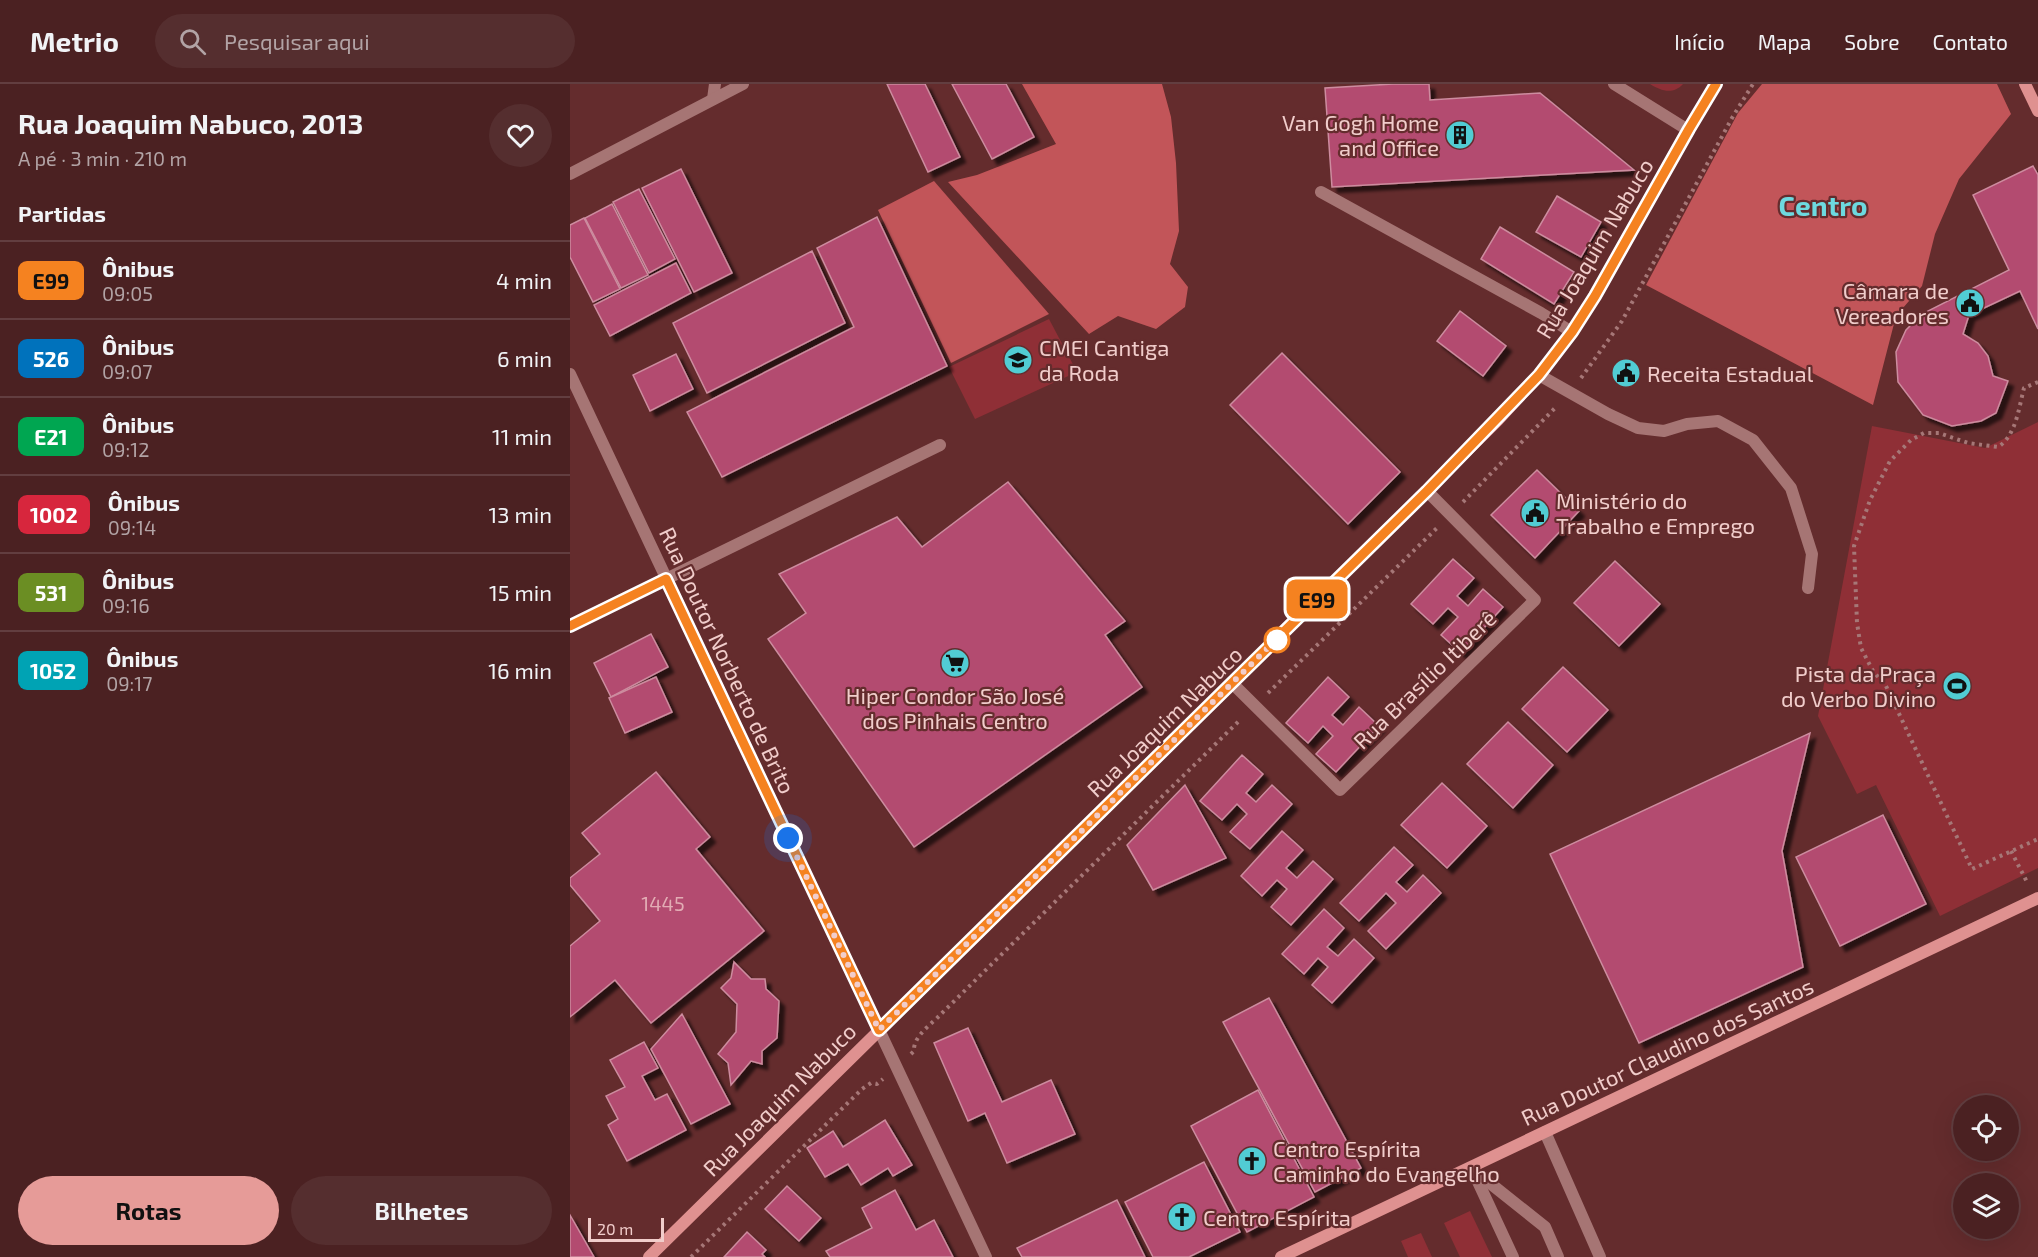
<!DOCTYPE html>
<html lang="pt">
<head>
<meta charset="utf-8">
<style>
  :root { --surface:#4b2122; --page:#552e2f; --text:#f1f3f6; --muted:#b2a3a5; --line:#623e40; --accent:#e69b98 }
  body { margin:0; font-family:"Exo 2",sans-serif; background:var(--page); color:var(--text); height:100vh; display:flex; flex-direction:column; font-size:22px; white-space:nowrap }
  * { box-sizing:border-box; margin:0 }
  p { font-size:20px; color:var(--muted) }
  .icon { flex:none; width:33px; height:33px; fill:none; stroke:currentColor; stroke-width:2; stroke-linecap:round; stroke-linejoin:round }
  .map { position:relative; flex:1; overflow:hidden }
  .details { display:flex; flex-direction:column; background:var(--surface); width:570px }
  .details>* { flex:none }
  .badge { padding:0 12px; border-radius:9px; font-size:21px; line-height:39px }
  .controls { position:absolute; left:1383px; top:1011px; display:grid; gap:12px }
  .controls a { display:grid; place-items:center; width:66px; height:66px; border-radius:50%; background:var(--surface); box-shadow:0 6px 24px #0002,0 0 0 2px var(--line); font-size:30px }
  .scale { position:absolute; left:18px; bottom:15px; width:76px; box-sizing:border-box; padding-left:6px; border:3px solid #f1cdcb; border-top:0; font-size:16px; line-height:21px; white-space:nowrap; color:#f1cdcb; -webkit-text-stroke:4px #642c2d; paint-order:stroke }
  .you { position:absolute; width:30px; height:30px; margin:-15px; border:4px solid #fff; border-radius:50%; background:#1a73e8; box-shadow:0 0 0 9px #1a73e833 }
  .map>.badge { position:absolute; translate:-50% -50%; box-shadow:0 0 0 3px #fff }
  h2 { padding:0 18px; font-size:22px; line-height:54px }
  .round { display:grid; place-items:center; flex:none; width:63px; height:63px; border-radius:32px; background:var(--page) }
  .summary { display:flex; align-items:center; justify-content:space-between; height:102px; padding:0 18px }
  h1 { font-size:28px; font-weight:700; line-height:45px }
  .action { display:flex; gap:12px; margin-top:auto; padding:12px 18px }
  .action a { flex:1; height:69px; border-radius:36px; background:var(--accent); color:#111; font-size:24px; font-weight:700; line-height:69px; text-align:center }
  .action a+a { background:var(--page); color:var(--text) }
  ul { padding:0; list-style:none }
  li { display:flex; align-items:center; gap:18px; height:78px; padding:0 18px; border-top:2px solid var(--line) }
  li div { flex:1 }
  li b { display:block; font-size:22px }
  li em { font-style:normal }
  li .badge { min-width:66px; font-weight:700; text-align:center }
  header { display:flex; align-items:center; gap:36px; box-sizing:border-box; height:84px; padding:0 30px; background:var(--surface); border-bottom:2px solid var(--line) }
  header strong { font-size:28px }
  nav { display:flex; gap:33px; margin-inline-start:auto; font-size:21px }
  .search { width:420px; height:54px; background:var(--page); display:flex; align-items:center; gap:15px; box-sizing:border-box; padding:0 21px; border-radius:33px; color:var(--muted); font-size:22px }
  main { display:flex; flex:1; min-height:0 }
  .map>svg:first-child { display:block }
</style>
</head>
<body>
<header>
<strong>Metrio</strong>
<div class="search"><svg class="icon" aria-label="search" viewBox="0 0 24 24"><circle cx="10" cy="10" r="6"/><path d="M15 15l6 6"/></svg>Pesquisar aqui</div>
<nav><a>Início</a><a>Mapa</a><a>Sobre</a><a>Contato</a></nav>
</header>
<main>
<section class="details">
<div class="summary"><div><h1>Rua Joaquim Nabuco, 2013</h1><p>A pé · 3 min · 210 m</p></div><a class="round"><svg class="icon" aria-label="heart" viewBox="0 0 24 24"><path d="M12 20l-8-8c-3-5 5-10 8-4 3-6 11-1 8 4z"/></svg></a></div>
<h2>Partidas</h2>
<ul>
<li><span class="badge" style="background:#f58220;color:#111">E99</span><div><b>Ônibus</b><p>09:05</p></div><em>4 min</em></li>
<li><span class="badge" style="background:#0072bc;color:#fff">526</span><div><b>Ônibus</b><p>09:07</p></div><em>6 min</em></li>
<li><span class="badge" style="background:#00a651;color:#fff">E21</span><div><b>Ônibus</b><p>09:12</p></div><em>11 min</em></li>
<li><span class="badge" style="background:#d7263d;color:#fff">1002</span><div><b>Ônibus</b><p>09:14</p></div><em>13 min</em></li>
<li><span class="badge" style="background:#6b8e23;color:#fff">531</span><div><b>Ônibus</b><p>09:16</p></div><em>15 min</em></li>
<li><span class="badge" style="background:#00a3b4;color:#fff">1052</span><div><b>Ônibus</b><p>09:17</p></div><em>16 min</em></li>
</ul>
<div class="action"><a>Rotas</a><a>Bilhetes</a></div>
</section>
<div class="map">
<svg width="1468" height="1173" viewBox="0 0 1468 1173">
  <defs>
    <filter id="shadow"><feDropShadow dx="5.5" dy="5.5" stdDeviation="1.5" flood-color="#0009"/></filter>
  </defs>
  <rect width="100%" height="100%" fill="#642c2d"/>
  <!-- green -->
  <g fill="#8f2f36">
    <path d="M1080,0H1113C1103,11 1091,7 1080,0Z"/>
    <polygon points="479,235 507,288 405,335 379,283"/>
    <polygon points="1468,338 1468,784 1370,832 1306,701 1287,710 1248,632 1302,342 1415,364"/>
    <polygon points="900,1127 922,1173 890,1173 874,1139"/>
    <polygon points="851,1149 862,1173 838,1173 831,1157"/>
  </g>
  <!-- forest -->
  <g fill="#c25559">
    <polygon points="452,0 592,0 601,33 606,79 609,147 600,180 618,203 615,223 586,245 548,232 519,250 378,98 407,91 486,60"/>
    <polygon points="1192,0 1427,0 1441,30 1389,95 1365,150 1352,202 1326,232 1303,321 1076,201 1168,29"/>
    <polygon points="364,97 479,230 381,279 308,126"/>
  </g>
  <!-- building -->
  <g fill="#b34b70" stroke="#cd8c9f" stroke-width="1.5" filter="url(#shadow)">
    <polygon points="317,0 355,0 390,73 358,88"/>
    <polygon points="382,0 436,0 464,53 422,75"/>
    <polygon points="823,0 859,0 860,16 970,9 1064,86 762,103 755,4"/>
    <polygon points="1463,82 1468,91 1468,245 1450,207 1399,231 1393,250 1408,259 1418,272 1423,292 1438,297 1426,329 1411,337 1382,342 1353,331 1328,298 1326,268 1336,246 1352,230 1439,186 1403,111"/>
    <polygon points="111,85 162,189 124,208 72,104"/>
    <polygon points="69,105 105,175 79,189 43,118"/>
    <polygon points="987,112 1031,138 1011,173 966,148"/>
    <polygon points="42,120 78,191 51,204 15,134"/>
    <polygon points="307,133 377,282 152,393 117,328 284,243 247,164"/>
    <polygon points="14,134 50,205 23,218 0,173 0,141"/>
    <polygon points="930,143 1004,188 984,220 911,175"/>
    <polygon points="242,167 275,239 137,309 103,239"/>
    <polygon points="106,179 121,209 40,252 24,221"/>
    <polygon points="890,227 936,262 913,292 867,257"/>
    <polygon points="712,269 830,388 778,440 660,321"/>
    <polygon points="106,270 123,305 80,327 63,291"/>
    <polygon points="967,386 1009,427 965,474 921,431"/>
    <polygon points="438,398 555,537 535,551 572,603 344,763 198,555 236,529 209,490 327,433 352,463"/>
    <polygon points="883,475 904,494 887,512 898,522 913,505 933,523 891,569 871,551 888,533 878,524 863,540 841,520"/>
    <polygon points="1045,477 1090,520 1049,562 1004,519"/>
    <polygon points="81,550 98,583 41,613 24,579"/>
    <polygon points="993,583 1038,626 997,668 952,625"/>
    <polygon points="86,593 102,628 55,649 39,614"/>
    <polygon points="758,593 779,613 762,631 773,641 789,623 809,642 766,688 746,670 763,652 753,642 738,659 716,639"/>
    <polygon points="938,638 983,681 943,724 897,680"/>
    <polygon points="1240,649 1212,767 1233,883 1069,959 980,770"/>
    <polygon points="672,671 693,690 676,709 686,718 702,701 722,720 680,765 660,748 677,730 667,720 652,736 630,717"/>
    <polygon points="86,688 140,753 126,765 194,847 81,939 45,896 0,933 0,862 30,837 0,801 0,794 30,770 12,749"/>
    <polygon points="872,699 917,742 877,784 831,741"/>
    <polygon points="615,701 656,774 583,806 557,761"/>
    <polygon points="1313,731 1356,820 1270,862 1226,773"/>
    <polygon points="712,747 733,766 716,784 727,794 743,777 763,795 721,841 701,823 717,805 707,796 692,812 671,792"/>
    <polygon points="824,763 843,781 826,798 837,808 853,791 871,809 816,865 798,847 826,819 816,809 789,837 770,819"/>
    <polygon points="754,825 774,844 757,863 768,872 784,855 804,874 762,919 742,901 758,883 748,874 734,890 712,870"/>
    <polygon points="164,878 181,895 195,895 196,905 209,917 207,954 192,967 192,980 181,977 161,1001 158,979 148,970 166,948 167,920 151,904 161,894"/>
    <polygon points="699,914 791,1084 745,1108 653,938"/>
    <polygon points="112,930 160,1020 121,1040 81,965"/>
    <polygon points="398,944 432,1018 481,996 505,1050 437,1079 415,1029 398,1037 364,959"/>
    <polygon points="74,958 88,984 72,992 85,1016 97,1010 116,1046 57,1077 38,1041 48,1035 36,1012 55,1003 40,976"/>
    <polygon points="688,1006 744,1113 677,1148 621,1042"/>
    <polygon points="315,1036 342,1081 323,1092 318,1084 291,1101 278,1080 255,1093 237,1064 263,1047 273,1063"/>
    <polygon points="634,1078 670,1148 619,1173 583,1173 555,1118"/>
    <polygon points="217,1102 251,1134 229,1157 195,1125"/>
    <polygon points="325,1106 346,1146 364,1136 383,1173 260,1173 256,1167 302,1144 292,1124"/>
    <polygon points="547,1116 575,1173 452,1173 447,1164"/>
    <polygon points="0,1131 24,1173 0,1173"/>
    <polygon points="177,1148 196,1166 192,1170 195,1173 154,1173"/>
  </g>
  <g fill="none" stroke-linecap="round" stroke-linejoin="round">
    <!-- path -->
    <g stroke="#a67777" stroke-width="4" stroke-dasharray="3 4.5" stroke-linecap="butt">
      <polyline points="1011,294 1052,237 1162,34 1183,0"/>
      <path d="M1468,298L1454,304C1449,323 1446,352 1428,363L1398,359L1369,349H1354L1341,356L1320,377L1300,416L1284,462L1287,539L1291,564L1303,587L1316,602L1402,785L1468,755"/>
      <polyline points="893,418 987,322"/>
      <polyline points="698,609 869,442"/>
      <polyline points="1441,767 1457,798"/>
      <path d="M341,970L344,967C343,952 362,940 371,930L671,635"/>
      <polyline points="121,1173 292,1005 301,999 307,1000 313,995"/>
    </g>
    <!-- service -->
    <g stroke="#a67574" stroke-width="12">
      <polyline points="751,108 971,229 1002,248"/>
      <polyline points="969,291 1038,330 1068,344 1094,347 1117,340 1148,337 1183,356 1221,404 1242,470 1238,504"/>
      <polyline points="901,1084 975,1143 988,1173"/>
      <polyline points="903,1087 943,1173"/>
    </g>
    <!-- minor -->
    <g stroke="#a67574" stroke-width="12">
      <polyline points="1044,0 1118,46"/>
      <polyline points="143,15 145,0"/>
      <polyline points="0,542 370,361"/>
      <polyline points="662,599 770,706 965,516 857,407"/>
      <polyline points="975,1048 1030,1173"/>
    </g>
    <!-- tertiary -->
    <g stroke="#a67574" stroke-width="12">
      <polyline points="0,90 173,0"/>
      <polyline points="0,290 416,1173"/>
    </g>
    <!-- secondary -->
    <g stroke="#df9190" stroke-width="12">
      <polyline points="1455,0 1468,27"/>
      <polyline points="79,1173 713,549 928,336 969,291 1002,248 1025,212 1118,46 1146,0"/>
      <polyline points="711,1173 1468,814"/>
    </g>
  </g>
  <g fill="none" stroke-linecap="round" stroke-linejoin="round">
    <!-- line casing -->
    <g stroke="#fff" stroke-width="14">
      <polyline id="line" points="0,542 96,495 309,946 857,407 969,291 1002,248 1025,212 1119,45 1146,0"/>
    </g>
    <!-- line -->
    <use href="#line" stroke="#f58220" stroke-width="9"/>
    <!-- walk -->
    <polyline stroke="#f1cdcb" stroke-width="6" stroke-dasharray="0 10.8" points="218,754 309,946 713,549 707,556"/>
  </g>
  <!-- icons -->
  <defs>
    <g id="building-disc" transform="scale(1.5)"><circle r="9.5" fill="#51ccd3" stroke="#642c2d"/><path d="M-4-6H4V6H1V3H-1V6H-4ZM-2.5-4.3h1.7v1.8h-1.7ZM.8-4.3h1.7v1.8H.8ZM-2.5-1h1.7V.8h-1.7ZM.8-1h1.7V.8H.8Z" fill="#111"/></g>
    <g id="civic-disc" transform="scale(1.5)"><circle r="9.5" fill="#51ccd3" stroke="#642c2d"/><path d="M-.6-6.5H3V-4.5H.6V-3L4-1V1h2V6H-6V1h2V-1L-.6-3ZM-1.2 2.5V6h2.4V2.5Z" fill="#111"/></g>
    <g id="school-disc" transform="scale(1.5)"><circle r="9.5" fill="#51ccd3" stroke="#642c2d"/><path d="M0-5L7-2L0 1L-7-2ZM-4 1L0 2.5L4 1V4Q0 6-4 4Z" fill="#111"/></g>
    <g id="supermarket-disc" transform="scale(1.5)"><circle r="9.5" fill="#51ccd3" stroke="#642c2d"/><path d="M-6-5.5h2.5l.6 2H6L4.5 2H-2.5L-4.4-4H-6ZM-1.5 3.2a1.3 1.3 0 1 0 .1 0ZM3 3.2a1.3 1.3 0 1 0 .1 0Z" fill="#111"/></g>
    <g id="stadium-disc" transform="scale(1.5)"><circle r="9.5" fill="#51ccd3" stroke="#642c2d"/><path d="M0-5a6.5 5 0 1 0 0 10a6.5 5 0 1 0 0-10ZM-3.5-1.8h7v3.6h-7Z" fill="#111"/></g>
    <g id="church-disc" transform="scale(1.5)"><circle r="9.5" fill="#51ccd3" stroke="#642c2d"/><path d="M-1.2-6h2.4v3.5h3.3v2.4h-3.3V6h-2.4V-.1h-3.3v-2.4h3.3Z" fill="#111"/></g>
  </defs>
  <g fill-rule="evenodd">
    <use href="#building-disc" x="890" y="51"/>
    <use href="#civic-disc" x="1400" y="219"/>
    <use href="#school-disc" x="448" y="276"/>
    <use href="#civic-disc" x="1056" y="289"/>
    <use href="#civic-disc" x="965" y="429"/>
    <use href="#supermarket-disc" x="385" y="579"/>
    <use href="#stadium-disc" x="1387" y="602"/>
    <use href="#church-disc" x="682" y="1077"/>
    <use href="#church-disc" x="612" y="1133"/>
  </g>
  <!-- markers -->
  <circle fill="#fff" stroke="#f58220" stroke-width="3" cx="707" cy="556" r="12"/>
  <g text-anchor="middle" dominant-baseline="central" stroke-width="4.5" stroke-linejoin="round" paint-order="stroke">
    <!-- number labels -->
    <g font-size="20" fill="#e2acb4">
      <text x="93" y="819">1445</text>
    </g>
    <!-- poi labels -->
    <g font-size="22" fill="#f1cdcb" stroke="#642c2d" text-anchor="start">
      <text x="869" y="38" text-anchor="end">Van Gogh Home<tspan x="869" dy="25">and Office</tspan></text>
      <text x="1379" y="206" text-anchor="end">Câmara de<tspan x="1379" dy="25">Vereadores</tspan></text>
      <text x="469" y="263">CMEI Cantiga<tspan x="469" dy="25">da Roda</tspan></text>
      <text x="1077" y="289">Receita Estadual</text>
      <text x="986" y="416">Ministério do<tspan x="986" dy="25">Trabalho e Emprego</tspan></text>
      <text x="1366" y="589" text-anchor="end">Pista da Praça<tspan x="1366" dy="25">do Verbo Divino</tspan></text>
      <text x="385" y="611" text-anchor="middle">Hiper Condor São José<tspan x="385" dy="25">dos Pinhais Centro</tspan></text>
      <text x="703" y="1064">Centro Espírita<tspan x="703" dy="25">Caminho do Evangelho</tspan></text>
      <text x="633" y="1133">Centro Espírita</text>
    </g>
    <!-- street labels -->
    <g font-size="22" fill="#f1cdcb" stroke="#642c2d">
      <text transform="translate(1024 164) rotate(-59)">Rua Joaquim Nabuco</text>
      <text transform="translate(158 576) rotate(65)">Rua Doutor Norberto de Brito</text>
      <text transform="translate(854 595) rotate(-44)">Rua Brasílio Itiberê</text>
      <text transform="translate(594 637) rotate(-44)">Rua Joaquim Nabuco</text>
      <text transform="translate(1097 967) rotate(-25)">Rua Doutor Claudino dos Santos</text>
      <text transform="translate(209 1015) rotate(-45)">Rua Joaquim Nabuco</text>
    </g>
    <!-- district labels -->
    <g font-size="28" font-weight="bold" fill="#6dd9df" stroke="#642c2d">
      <text x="1253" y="121">Centro</text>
    </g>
  </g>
</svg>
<div class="controls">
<a><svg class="icon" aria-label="locate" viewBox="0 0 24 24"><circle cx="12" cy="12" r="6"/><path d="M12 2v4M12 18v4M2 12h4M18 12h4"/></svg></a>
<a><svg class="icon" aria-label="layers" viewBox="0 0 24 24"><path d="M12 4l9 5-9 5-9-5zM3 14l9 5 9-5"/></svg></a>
</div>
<div class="scale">20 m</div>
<div class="you" style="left:218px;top:754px"></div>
<b class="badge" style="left:747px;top:515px;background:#f58220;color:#111">E99</b>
</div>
</main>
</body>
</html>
